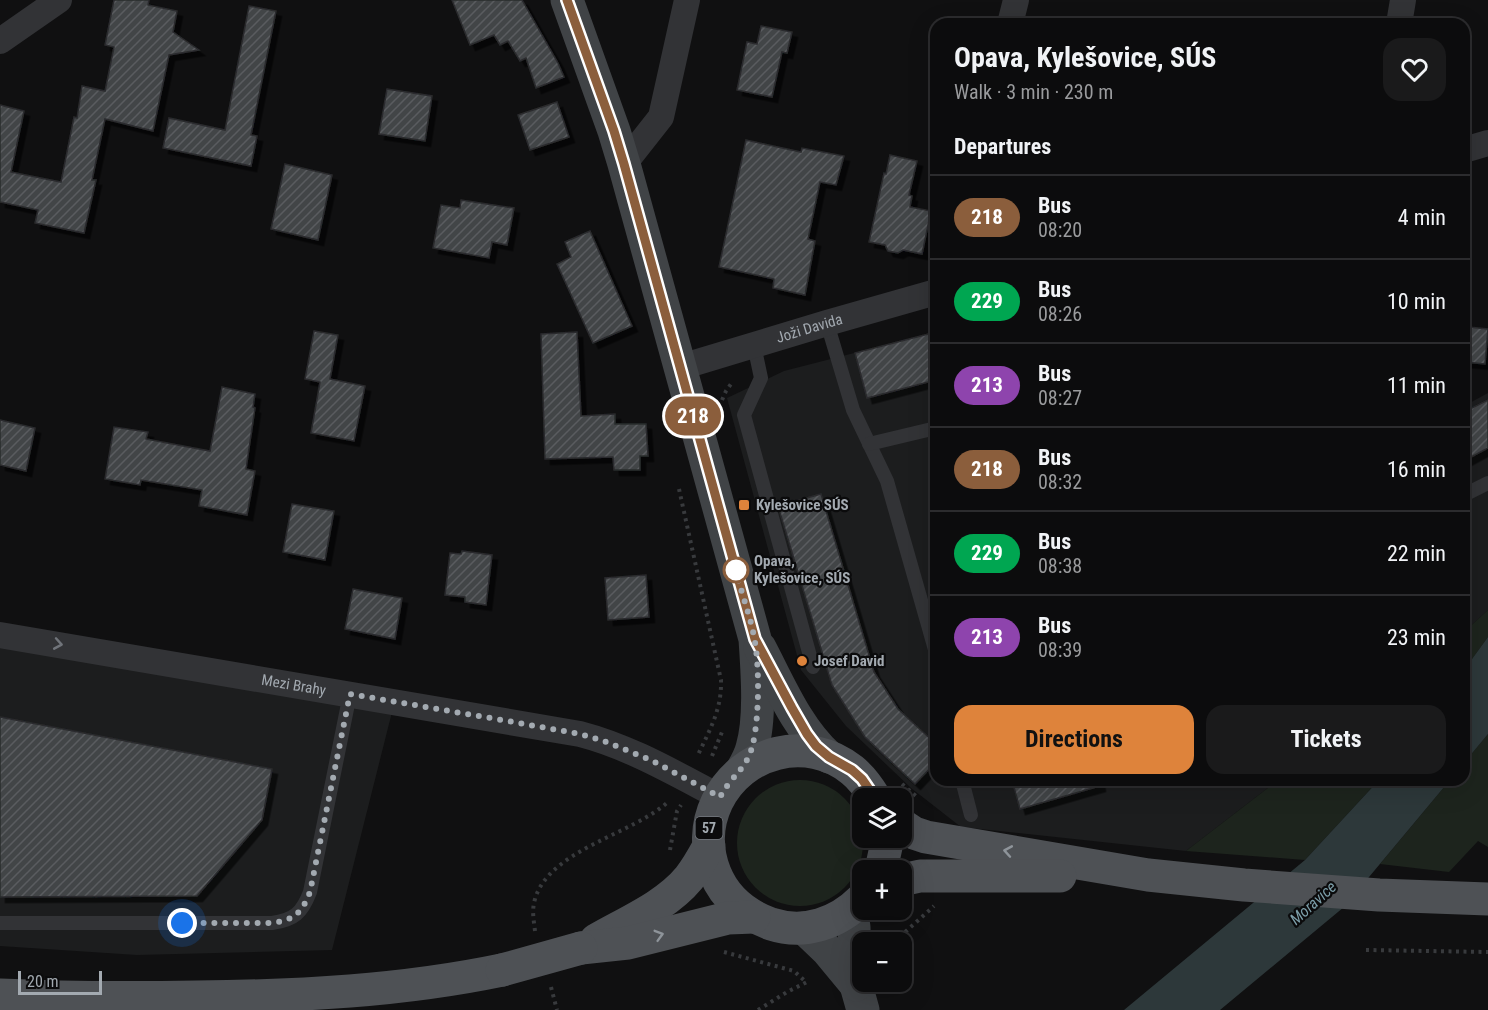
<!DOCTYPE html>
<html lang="en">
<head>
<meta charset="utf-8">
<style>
  :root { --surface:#0c0c0d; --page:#1a1a1b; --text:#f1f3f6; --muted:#9a9b9d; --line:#2c2c2e; --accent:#de833b }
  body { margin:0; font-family:"Roboto Condensed",sans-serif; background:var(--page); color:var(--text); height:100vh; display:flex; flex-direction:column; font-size:22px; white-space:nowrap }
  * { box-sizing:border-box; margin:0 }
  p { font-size:20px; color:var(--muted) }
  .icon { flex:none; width:33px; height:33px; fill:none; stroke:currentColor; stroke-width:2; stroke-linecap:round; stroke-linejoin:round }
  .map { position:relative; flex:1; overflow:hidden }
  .panel { position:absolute; left:930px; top:18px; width:540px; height:768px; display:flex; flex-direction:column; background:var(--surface); border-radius:18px; box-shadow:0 6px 24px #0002,0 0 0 2px var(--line) }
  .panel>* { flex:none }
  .badge { padding:0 12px; border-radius:20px; font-size:21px; line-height:39px }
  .controls { position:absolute; left:852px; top:788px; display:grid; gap:12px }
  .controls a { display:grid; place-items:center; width:60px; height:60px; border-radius:12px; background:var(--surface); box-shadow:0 6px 24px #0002,0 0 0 2px var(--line); font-size:30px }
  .scale { position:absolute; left:18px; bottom:15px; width:84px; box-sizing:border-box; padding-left:6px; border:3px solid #a3aab1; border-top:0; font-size:16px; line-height:21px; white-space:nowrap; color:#a3aab1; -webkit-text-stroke:4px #0b0b0c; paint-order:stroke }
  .you { position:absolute; width:30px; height:30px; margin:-15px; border:4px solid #fff; border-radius:50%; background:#1a73e8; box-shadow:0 0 0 9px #1a73e833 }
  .map>.badge { position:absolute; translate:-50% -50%; box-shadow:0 0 0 3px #fff }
  h2 { padding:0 24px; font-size:22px; line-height:54px }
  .round { display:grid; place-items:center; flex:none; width:63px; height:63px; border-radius:18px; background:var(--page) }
  .headline { display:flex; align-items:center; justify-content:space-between; height:102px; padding:0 24px }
  h1 { font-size:28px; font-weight:700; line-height:45px }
  .action { display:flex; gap:12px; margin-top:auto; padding:12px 24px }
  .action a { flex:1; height:69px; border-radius:18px; background:var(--accent); color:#111; font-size:24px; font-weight:700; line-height:69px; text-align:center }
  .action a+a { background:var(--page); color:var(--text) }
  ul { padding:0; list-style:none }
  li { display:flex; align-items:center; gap:18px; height:84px; padding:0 24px; border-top:2px solid var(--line) }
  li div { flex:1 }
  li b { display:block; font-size:22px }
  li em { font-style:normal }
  li .badge { min-width:66px; font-weight:700; text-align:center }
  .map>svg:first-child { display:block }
</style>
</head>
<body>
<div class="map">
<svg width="1488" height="1010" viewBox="0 0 1488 1010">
  <defs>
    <pattern id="building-hatch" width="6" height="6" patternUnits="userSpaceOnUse" patternTransform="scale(1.5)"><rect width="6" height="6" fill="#424447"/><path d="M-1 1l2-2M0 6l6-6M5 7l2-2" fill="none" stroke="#5a5c5f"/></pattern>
    <filter id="shadow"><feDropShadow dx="5.5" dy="5.5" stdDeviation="0" flood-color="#0009"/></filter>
  </defs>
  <rect width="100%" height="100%" fill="#101011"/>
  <!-- built -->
  <g fill="#1c1d1e">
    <polygon points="936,332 936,780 1278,780 1186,851 961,827 911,788 846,726 801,670 727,398 784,371"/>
    <polygon points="1488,393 1488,610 1464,632 1464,406"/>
    <polygon points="0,643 393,708 332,950 137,955 0,946"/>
  </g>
  <!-- green -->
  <g fill="#1d241d">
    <polygon points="1488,610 1488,637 1464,670 1464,632"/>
    <polygon points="1488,734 1488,847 1478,841 1449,872 1380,864 1450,780 1464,780 1464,763"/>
    <circle cx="800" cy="843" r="63"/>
    <polygon points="1278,780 1379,780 1305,860 1186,851"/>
  </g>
  <!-- water -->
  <g fill="#2d383a">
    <polygon points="1488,637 1488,734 1464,763 1464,670"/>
    <polygon points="1379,780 1450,780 1344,907 1220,1010 1124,1010 1305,860"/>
  </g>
  <!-- building -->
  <g fill="url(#building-hatch)" stroke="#2a2b2d" stroke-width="1.5" filter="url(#shadow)">
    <polygon points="114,0 149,0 148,5 177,11 173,32 199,50 169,55 153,131 105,119 92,180 96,180 84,233 35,223 38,210 0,202 0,105 24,111 11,172 61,182 74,117 77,118 82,86 105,91 114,47 105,45"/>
    <polygon points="452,0 522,0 558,63 564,77 536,88 526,58 520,61 508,41 500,45 494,35 470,45"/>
    <polygon points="249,6 276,11 251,135 257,136 251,166 163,148 169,118 225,130"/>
    <polygon points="761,26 792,32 787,53 782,52 772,97 737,90 747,42 757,44"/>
    <polygon points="387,89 432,96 425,141 379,134"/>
    <polygon points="557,102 569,137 530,150 518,115"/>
    <polygon points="746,140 801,152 802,148 844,156 836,185 820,182 808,239 815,241 805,295 773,288 774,279 719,267"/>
    <polygon points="890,155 917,161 909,195 912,196 910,207 931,211 922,254 903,250 898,253 888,251 885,245 869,242 884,173 886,174"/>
    <polygon points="285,164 332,175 318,240 271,229"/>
    <polygon points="461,200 514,208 507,245 492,242 489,258 433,248 441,205 460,208"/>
    <polygon points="590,231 632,326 593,343 557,264 571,257 565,242"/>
    <polygon points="1468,327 1488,329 1485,364 1464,362"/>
    <polygon points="314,331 338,335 330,379 365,386 354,441 311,433 320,382 305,379"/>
    <polygon points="577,332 581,416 615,414 615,424 646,424 648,456 640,456 640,470 614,470 613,457 545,459 541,334"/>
    <polygon points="936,332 936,380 867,398 855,353"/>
    <polygon points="222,387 255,394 253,407 255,408 246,469 255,471 247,515 199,506 202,490 141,480 140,485 105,479 114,427 148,432 146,439 210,451"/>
    <polygon points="1488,400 1488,448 1464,461 1464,412"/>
    <polygon points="0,420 35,428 26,471 0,465"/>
    <polygon points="821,494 874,672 898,709 936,744 936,762 915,784 865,737 832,685 778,506"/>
    <polygon points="292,504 334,511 325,560 283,552"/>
    <polygon points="462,551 492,555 486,605 465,602 465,597 445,595 450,553 461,554"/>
    <polygon points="646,575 649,617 608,620 605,578"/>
    <polygon points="353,589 402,598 395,639 345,629"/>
    <polygon points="0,717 272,769 262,820 197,896 0,897"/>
    <polygon points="1012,780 1099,780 1100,786 1020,809"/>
  </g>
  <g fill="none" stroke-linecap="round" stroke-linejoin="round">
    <!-- path -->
    <g stroke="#383a3d" stroke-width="4" stroke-dasharray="3 4.5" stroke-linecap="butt">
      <polyline points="722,400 726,391 733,381"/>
      <path d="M679,489L721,680C722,710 709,731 697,757"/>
      <polyline points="712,756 722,732"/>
      <polyline points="902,784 917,797"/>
      <polyline points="670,850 677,811 681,805"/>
      <path d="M535,931C534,922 532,913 534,903C545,850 633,835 669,801"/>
      <polyline points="894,942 934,906"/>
      <polyline points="1366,950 1488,952"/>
      <polyline points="724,952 794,971 806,982"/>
      <polyline points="551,987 557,1010"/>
      <polyline points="758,1010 787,992 807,982"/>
    </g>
    <!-- lane -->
    <g stroke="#323336" stroke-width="14">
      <polyline points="827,323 853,410 887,481 936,653"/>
      <polyline points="754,345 761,378 744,415 813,667"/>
      <polyline points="869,444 936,428"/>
      <polyline points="1464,495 1488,483"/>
      <polyline points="962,780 971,815"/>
      <path d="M0,923H272C294,920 302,913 310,892L350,694"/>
    </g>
    <!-- street -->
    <g stroke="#323336" stroke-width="26">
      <polyline points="1010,24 1016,0"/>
      <polyline points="1399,24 1403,0"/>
      <polyline points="0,41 59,0"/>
      <polyline points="1464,150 1488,143"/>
      <polyline points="624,164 661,117 687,0"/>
      <path id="s1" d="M681,367L827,323L936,292"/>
      <path id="s2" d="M0,635L580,734C630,747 674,773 720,797"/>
    </g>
    <!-- secondary -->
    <g stroke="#404346" stroke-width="33">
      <path d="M567,0L614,131L624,164L755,639C757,670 761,718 752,748C750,756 746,763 742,770"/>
      <path d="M760,648C780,686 797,728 829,757"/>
      <polyline points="851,910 854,927 856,985 863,1010"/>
      <polyline points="804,928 827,950 856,985"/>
    </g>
    <!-- primary -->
    <g stroke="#4e5155" stroke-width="33">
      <polyline points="902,825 914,833 926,837 1148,875 1244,885 1379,895 1488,899"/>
      <polyline points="881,870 886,847 886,837"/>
      <polyline points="902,880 920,876 1060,876"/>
      <path d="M862,899C838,923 805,935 771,924C746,915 725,898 715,873C706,850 706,825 717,802C742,751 807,734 852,770C862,778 869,788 875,798"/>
      <path d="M596,940C627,922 666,906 689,878C697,868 703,857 709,846"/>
      <polyline points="581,948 628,943 728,918 754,917"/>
      <path d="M0,995C66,998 131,998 197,997C299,996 401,991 502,970"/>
    </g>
    <!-- primary-bridge -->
    <polyline stroke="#4e5155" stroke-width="33" points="502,970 581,948"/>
  </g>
  <!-- one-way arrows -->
  <defs><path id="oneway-chevron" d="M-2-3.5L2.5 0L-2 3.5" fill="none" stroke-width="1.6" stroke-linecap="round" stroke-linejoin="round" transform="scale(1.5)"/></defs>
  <use stroke="#70747a" href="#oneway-chevron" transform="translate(58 644) rotate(10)"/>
  <g stroke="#8e949a">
    <use href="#oneway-chevron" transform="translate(1008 851) rotate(-170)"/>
    <use href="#oneway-chevron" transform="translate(659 935) rotate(-16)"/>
  </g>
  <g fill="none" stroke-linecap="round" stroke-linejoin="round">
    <!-- line casing -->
    <g stroke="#fff" stroke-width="14">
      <polyline id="line" points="567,0 614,131 624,164 755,639 792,708 807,734 816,746 829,757 852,770 862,779 875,798"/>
    </g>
    <!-- line -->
    <use href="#line" stroke="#8b5e3c" stroke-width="9"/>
    <!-- walk -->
    <path stroke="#a3aab1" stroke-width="6" stroke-dasharray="0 10.8" d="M182,923H272C294,920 302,913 310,892L350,694L502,720L580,734L601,740L651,760L720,797C723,792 726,787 730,782C737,773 744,767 749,756C760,732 760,664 754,637C750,614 741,593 736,570"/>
  </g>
  <!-- markers -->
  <g fill="#de833b" stroke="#0b0b0c" stroke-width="2">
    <rect x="738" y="499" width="12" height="12" rx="3"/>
    <circle cx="802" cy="661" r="6"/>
  </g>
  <circle fill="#fff" stroke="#8b5e3c" stroke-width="3" cx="736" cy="570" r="12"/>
  <g text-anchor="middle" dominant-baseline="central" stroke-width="4.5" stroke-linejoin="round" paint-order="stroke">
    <!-- shield labels -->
    <rect fill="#0b0b0c" stroke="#757a80" stroke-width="1.5" x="695.5" y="817" width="27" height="22" rx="4.5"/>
    <g font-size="14" font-weight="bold" fill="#a3aab1">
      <text x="709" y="828">57</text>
    </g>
    <!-- street labels -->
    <g font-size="15" fill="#a3aab1" stroke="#0b0b0c">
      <text stroke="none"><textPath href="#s1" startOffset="134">Joži Davida</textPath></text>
      <text stroke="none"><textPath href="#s2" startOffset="298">Mezi Brahy</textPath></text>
    </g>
    <!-- poi labels -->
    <g font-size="15" font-weight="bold" fill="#a3aab1" stroke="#0b0b0c" text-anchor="start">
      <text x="756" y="505">Kylešovice SÚS</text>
      <text x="814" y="661">Josef David</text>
    </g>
    <!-- stop labels -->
    <g font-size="15" font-weight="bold" fill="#a3aab1" stroke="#0b0b0c" text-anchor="start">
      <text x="754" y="561">Opava,<tspan x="754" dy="17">Kylešovice, SÚS</tspan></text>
    </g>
    <!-- water labels -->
    <g font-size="16" font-style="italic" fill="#7c9ea9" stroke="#0b0b0c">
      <text transform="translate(1313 903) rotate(-42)">Moravice</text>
    </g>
  </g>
</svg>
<div class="controls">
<a><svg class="icon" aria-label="layers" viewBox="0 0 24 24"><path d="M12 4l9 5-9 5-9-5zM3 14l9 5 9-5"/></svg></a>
<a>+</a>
<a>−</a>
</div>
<div class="scale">20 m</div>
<div class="you" style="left:182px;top:923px"></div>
<b class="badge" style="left:693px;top:416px;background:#8b5e3c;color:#fff">218</b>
<section class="panel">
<div class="headline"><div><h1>Opava, Kylešovice, SÚS</h1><p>Walk · 3 min · 230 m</p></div><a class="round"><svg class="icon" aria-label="heart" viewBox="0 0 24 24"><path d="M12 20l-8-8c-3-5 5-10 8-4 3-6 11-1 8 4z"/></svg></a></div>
<h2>Departures</h2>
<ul>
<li><span class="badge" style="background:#8b5e3c;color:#fff">218</span><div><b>Bus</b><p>08:20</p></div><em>4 min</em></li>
<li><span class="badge" style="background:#00a651;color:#fff">229</span><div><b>Bus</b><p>08:26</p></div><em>10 min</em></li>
<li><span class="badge" style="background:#8e44ad;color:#fff">213</span><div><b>Bus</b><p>08:27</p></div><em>11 min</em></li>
<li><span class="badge" style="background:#8b5e3c;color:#fff">218</span><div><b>Bus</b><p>08:32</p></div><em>16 min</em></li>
<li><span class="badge" style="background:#00a651;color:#fff">229</span><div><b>Bus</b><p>08:38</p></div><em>22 min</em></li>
<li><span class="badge" style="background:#8e44ad;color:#fff">213</span><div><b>Bus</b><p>08:39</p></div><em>23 min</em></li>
</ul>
<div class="action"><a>Directions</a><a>Tickets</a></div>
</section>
</div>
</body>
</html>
